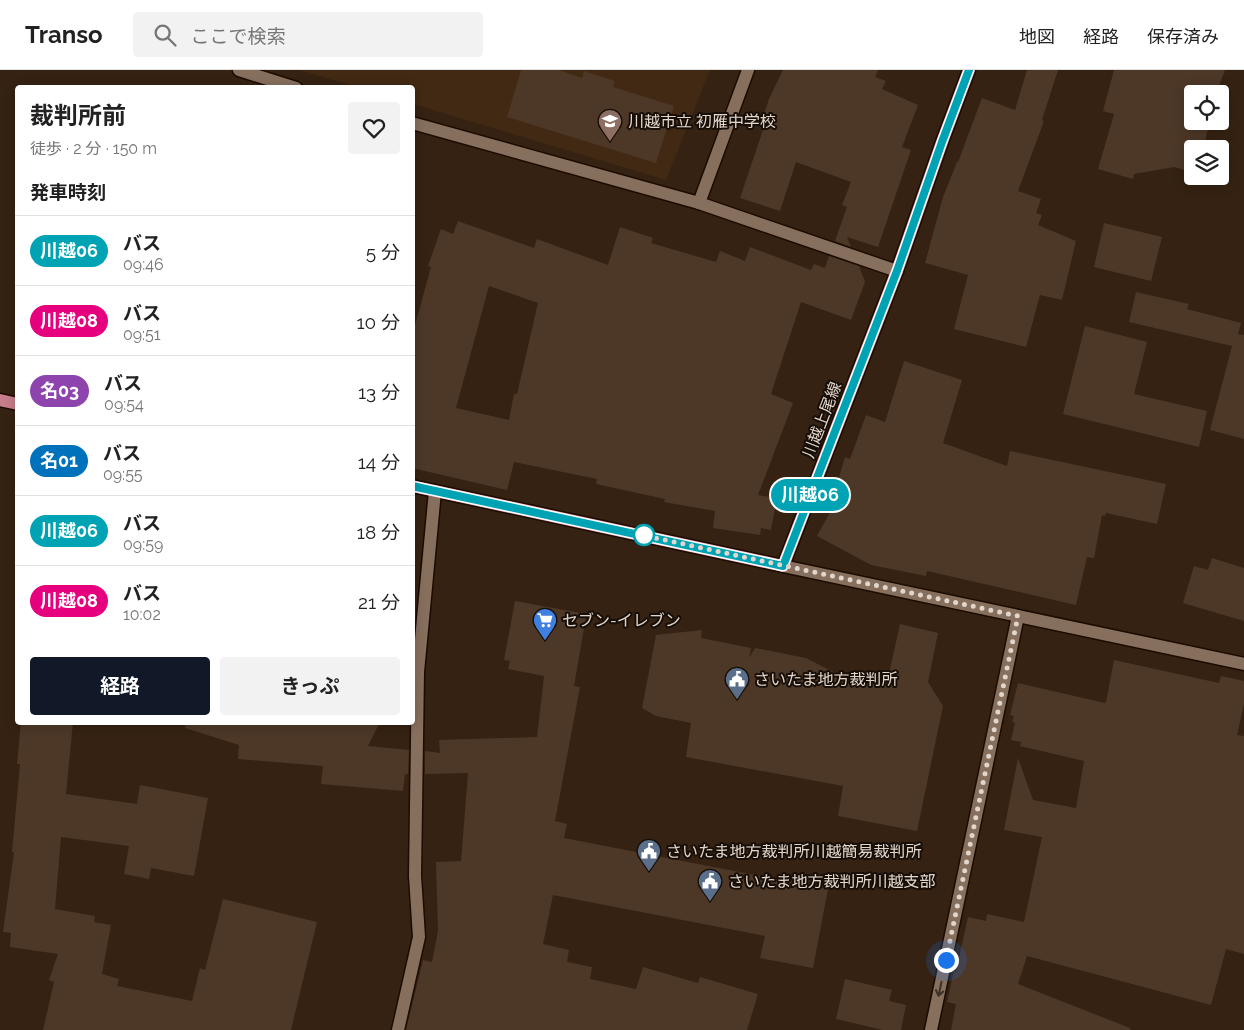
<!DOCTYPE html>
<html lang="ja">
<head>
<meta charset="utf-8">
<style>
  :root { --surface:#fff; --page:#f2f2f2; --text:#222; --muted:#767676; --line:#e0e0e0; --accent:#111827 }
  body { margin:0; font-family:Raleway,"Noto Sans JP",sans-serif; background:var(--page); color:var(--text); height:100vh; display:flex; flex-direction:column; font-size:19px; white-space:nowrap }
  * { box-sizing:border-box; margin:0 }
  p { font-size:16px; color:var(--muted) }
  .icon { flex:none; width:28px; height:28px; fill:none; stroke:currentColor; stroke-width:2; stroke-linecap:round; stroke-linejoin:round }
  .map { position:relative; flex:1; overflow:hidden }
  .details { position:absolute; left:15px; top:15px; width:400px; height:640px; display:flex; flex-direction:column; background:var(--surface); border-radius:5px; box-shadow:0 2px 12px #0003 }
  .details>* { flex:none }
  .badge { padding:0 10px; border-radius:16px; font-size:18px; line-height:32px }
  .controls { position:absolute; left:1184px; top:15px; display:grid; gap:10px }
  .controls a { display:grid; place-items:center; width:45px; height:45px; border-radius:5px; background:var(--surface); box-shadow:0 2px 12px #0003; font-size:25px }
  .you { position:absolute; width:25px; height:25px; margin:-12px; border:4px solid #fff; border-radius:50%; background:#1a73e8; box-shadow:0 0 0 8px #1a73e833 }
  .map>.badge { position:absolute; translate:-50% -50%; box-shadow:0 0 0 2px #fff }
  h2 { padding:0 15px; font-size:19px; line-height:45px }
  .round { display:grid; place-items:center; flex:none; width:52px; height:52px; border-radius:5px; background:var(--page) }
  .headline { display:flex; align-items:center; justify-content:space-between; height:85px; padding:0 15px }
  h1 { font-size:24px; font-weight:700; line-height:38px }
  .action { display:flex; gap:10px; margin-top:auto; padding:10px 15px }
  .action a { flex:1; height:58px; border-radius:5px; background:var(--accent); color:#fff; font-size:20px; font-weight:700; line-height:58px; text-align:center }
  .action a+a { background:var(--page); color:var(--text) }
  ul { padding:0; list-style:none }
  li { display:flex; align-items:center; gap:15px; height:70px; padding:0 15px; border-top:1px solid var(--line) }
  li div { flex:1 }
  li b { display:block; font-size:19px }
  li em { font-style:normal }
  li .badge { min-width:55px; font-weight:700; text-align:center }
  header { display:flex; align-items:center; gap:30px; box-sizing:border-box; height:70px; padding:0 25px; background:var(--surface); border-bottom:1px solid var(--line) }
  header strong { font-size:24px }
  nav { display:flex; gap:28px; margin-inline-start:auto; font-size:18px }
  .search { width:350px; height:45px; background:var(--page); display:flex; align-items:center; gap:12px; box-sizing:border-box; padding:0 18px; border-radius:5px; color:var(--muted); font-size:19px }
  .map>svg:first-child { display:block }
</style>
</head>
<body>
<header>
<strong>Transo</strong>
<div class="search"><svg class="icon" aria-label="search" viewBox="0 0 24 24"><circle cx="10" cy="10" r="6"/><path d="M15 15l6 6"/></svg>ここで検索</div>
<nav><a>地図</a><a>経路</a><a>保存済み</a></nav>
</header>
<div class="map">
<svg width="1244" height="960" viewBox="0 0 1244 960">
  <rect width="100%" height="100%" fill="#352212"/>
  <!-- built -->
  <polygon fill="#422913" points="299,0 710,0 666,110 413,34 412,18 357,17"/>
  <!-- building -->
  <g fill="#4d3827" fill-rule="evenodd">
    <polygon points="521,0 559,0 582,8 584,1 615,11 613,17 674,36 656,93 507,47"/>
    <polygon points="783,0 878,0 875,7 886,11 882,19 918,35 902,77 911,80 878,177 847,167 851,177 835,171 847,137 842,135 851,112 796,92 780,141 740,128 766,51 762,50 769,29"/>
    <polygon points="1027,0 1058,0 1042,50 1044,51 1018,121 1041,129 1036,143 1042,145 1038,155 1076,171 1062,230 1040,225 1026,277 954,259 968,205 925,193 943,127 957,92 958,92 982,28 1015,40"/>
    <polygon points="1114,0 1225,0 1216,24 1192,24 1192,51 1210,51 1203,79 1192,79 1192,102 1174,97 1134,104 1133,109 1098,99 1114,44 1103,41"/>
    <path d="M458,151L534,178L537,169L608,195L620,157L653,168L651,173L716,192L720,181L745,191L750,177L811,200L814,194L825,198L829,186L859,196L865,212L851,250L801,232L771,324L793,333L758,425L777,428L771,460L761,458L760,465L713,458L715,441L664,432L665,429L596,414L597,409L514,392L507,420L412,398V266L431,197L428,196L441,159L453,164ZM489,216L538,233L517,324H514L509,350L456,338Z"/>
    <polygon points="1104,153 1162,167 1151,211 1094,197"/>
    <polygon points="1136,222 1189,234 1187,239 1241,253 1238,264 1244,265 1244,369 1210,360 1232,276 1129,252"/>
    <polygon points="1085,256 1147,272 1134,324 1207,341 1199,377 1063,344"/>
    <polygon points="904,291 962,310 943,373 1007,396 1010,381 1166,414 1157,454 1106,443 1105,446 1102,445 1094,488 1087,487 1076,535 927,501 926,506 871,495 817,466 840,424 835,421 845,387 850,389 866,345 885,352"/>
    <polygon points="1212,488 1244,498 1244,551 1183,533 1194,496 1208,500"/>
    <polygon points="515,531 581,543 581,546 586,547 574,616 580,617 555,751 567,754 564,768 828,819 813,898 760,888 765,866 553,825 543,874 569,880 567,892 592,897 590,909 636,919 643,897 698,913 700,907 758,924 747,960 406,960 423,890 432,892 438,861 436,792 461,791 468,703 425,704 425,681 440,683 439,670 537,667 544,606 508,599 510,591 504,590"/>
    <polygon points="900,554 938,563 928,612 943,636 917,761 838,746 843,716 686,687 691,653 656,646 642,638 656,565 702,560 701,568 751,578 749,588 755,578 806,588 839,605 887,613"/>
    <polygon points="1114,590 1219,613 1221,606 1244,611 1244,634 1237,665 1244,666 1244,884 1226,879 1211,935 1027,886 1018,914 1130,958 1130,960 951,960 956,934 947,932 954,901 956,902 968,847 986,851 987,844 1024,852 1042,767 1004,760 1018,688 1033,730 1076,738 1084,691 1020,676 1021,672 1011,670 1015,653 1012,652 1014,646 1010,645 1018,613 1105,633 1106,632"/>
    <polygon points="21,652 73,652 66,724 137,734 140,715 208,728 194,806 151,798 149,809 124,804 129,776 61,767 55,839 95,846 94,852 111,855 102,904 119,909 117,916 192,931 200,898 205,900 223,829 317,852 291,960 43,960 54,912 49,910 58,884 10,877 11,863 3,862 14,782 12,782 20,694 17,694"/>
    <polygon points="186,652 380,652 368,676 409,680 408,704 405,704 403,721 321,714 323,696 238,689 239,675 185,658"/>
    <polygon points="845,909 892,920 889,931 906,935 901,960 883,960 836,949"/>
  </g>
  <g fill="none" stroke-linecap="round" stroke-linejoin="round">
    <!-- minor casing -->
    <g stroke="#1c0b00" stroke-width="15">
      <g id="minor">
        <polyline points="239,0 296,18"/>
        <polyline points="412,53 699,133 897,201"/>
        <polyline points="699,133 748,0"/>
        <polyline points="783,496 1244,594"/>
        <polyline points="398,960 419,867 415,806 418,602 435,421"/>
        <polyline points="931,960 1018,546"/>
      </g>
    </g>
    <!-- major casing -->
    <g stroke="#1c0b00" stroke-width="15">
      <g id="major">
        <polyline points="0,330 18,334"/>
        <polyline points="412,416 783,496 897,201 942,72 969,0"/>
      </g>
    </g>
    <!-- minor -->
    <use href="#minor" stroke="#876f5d" stroke-width="12"/>
    <!-- major -->
    <use href="#major" stroke="#c77d8c" stroke-width="12"/>
  </g>
  <!-- one-way arrows -->
  <defs><path id="oneway-shaft" d="M-6 0H5M1.5-3L5.5 0L1.5 3" fill="none" stroke-width="1.6" stroke-linecap="round" stroke-linejoin="round" transform="scale(1.25)"/></defs>
  <use stroke="#3e3025" href="#oneway-shaft" transform="translate(940 919) rotate(102)"/>
  <g fill="none" stroke-linecap="round" stroke-linejoin="round">
    <!-- line casing -->
    <g stroke="#fff" stroke-width="11">
      <polyline id="line" points="412,416 783,496 897,201 942,72 969,0"/>
    </g>
    <!-- line -->
    <use href="#line" stroke="#00a3b4" stroke-width="8"/>
    <!-- walk -->
    <polyline stroke="#e2d5cb" stroke-width="5" stroke-dasharray="0 9" points="644,465 637,464 1018,546 946,890"/>
  </g>
  <!-- icons -->
  <defs>
    <g id="school-pin" transform="scale(1.25)"><path d="M0 17L-7.5 6A9.5 9.5 0 1 1 7.5 6Z" fill="#8d6e63" stroke="#160e07"/><path d="M0-5L7-2L0 1L-7-2ZM-4 1L0 2.5L4 1V4Q0 6-4 4Z" fill="#fff"/></g>
    <g id="supermarket-pin" transform="scale(1.25)"><path d="M0 17L-7.5 6A9.5 9.5 0 1 1 7.5 6Z" fill="#3f7fe0" stroke="#160e07"/><path d="M-6-5.5h2.5l.6 2H6L4.5 2H-2.5L-4.4-4H-6ZM-1.5 3.2a1.3 1.3 0 1 0 .1 0ZM3 3.2a1.3 1.3 0 1 0 .1 0Z" fill="#fff"/></g>
    <g id="civic-pin" transform="scale(1.25)"><path d="M0 17L-7.5 6A9.5 9.5 0 1 1 7.5 6Z" fill="#5c6f8a" stroke="#160e07"/><path d="M-.6-6.5H3V-4.5H.6V-3L4-1V1h2V6H-6V1h2V-1L-.6-3ZM-1.2 2.5V6h2.4V2.5Z" fill="#fff"/></g>
  </defs>
  <g fill-rule="evenodd">
    <use href="#school-pin" x="610" y="51"/>
    <use href="#supermarket-pin" x="545" y="550"/>
    <use href="#civic-pin" x="737" y="609"/>
    <use href="#civic-pin" x="649" y="781"/>
    <use href="#civic-pin" x="710" y="811"/>
  </g>
  <!-- markers -->
  <circle fill="#fff" stroke="#00a3b4" stroke-width="2.5" cx="644" cy="465" r="10"/>
  <g text-anchor="middle" dominant-baseline="central" stroke-width="4" stroke-linejoin="round" paint-order="stroke">
    <!-- poi labels -->
    <g font-size="16" fill="#e2d5cb" stroke="#160e07" text-anchor="start">
      <text x="628" y="51">川越市立 初雁中学校</text>
      <text x="562" y="550">セブン-イレブン</text>
      <text x="754" y="609">さいたま地方裁判所</text>
      <text x="666" y="781">さいたま地方裁判所川越簡易裁判所</text>
      <text x="728" y="811">さいたま地方裁判所川越支部</text>
    </g>
    <!-- street labels -->
    <g font-size="16" fill="#e2d5cb" stroke="#160e07">
      <text transform="translate(822 350) rotate(-69)">川越上尾線</text>
    </g>
  </g>
</svg>
<div class="controls">
<a><svg class="icon" aria-label="locate" viewBox="0 0 24 24"><circle cx="12" cy="12" r="6"/><path d="M12 2v4M12 18v4M2 12h4M18 12h4"/></svg></a>
<a><svg class="icon" aria-label="layers" viewBox="0 0 24 24"><path d="M12 4l9 5-9 5-9-5zM3 14l9 5 9-5"/></svg></a>
</div>
<div class="you" style="left:946px;top:890px"></div>
<b class="badge" style="left:810px;top:425px;background:#00a3b4;color:#fff">川越06</b>
<section class="details">
<div class="headline"><div><h1>裁判所前</h1><p>徒歩 · 2 分 · 150 m</p></div><a class="round"><svg class="icon" aria-label="heart" viewBox="0 0 24 24"><path d="M12 20l-8-8c-3-5 5-10 8-4 3-6 11-1 8 4z"/></svg></a></div>
<h2>発車時刻</h2>
<ul>
<li><span class="badge" style="background:#00a3b4;color:#fff">川越06</span><div><b>バス</b><p>09:46</p></div><em>5 分</em></li>
<li><span class="badge" style="background:#e6007e;color:#fff">川越08</span><div><b>バス</b><p>09:51</p></div><em>10 分</em></li>
<li><span class="badge" style="background:#8e44ad;color:#fff">名03</span><div><b>バス</b><p>09:54</p></div><em>13 分</em></li>
<li><span class="badge" style="background:#0072bc;color:#fff">名01</span><div><b>バス</b><p>09:55</p></div><em>14 分</em></li>
<li><span class="badge" style="background:#00a3b4;color:#fff">川越06</span><div><b>バス</b><p>09:59</p></div><em>18 分</em></li>
<li><span class="badge" style="background:#e6007e;color:#fff">川越08</span><div><b>バス</b><p>10:02</p></div><em>21 分</em></li>
</ul>
<div class="action"><a>経路</a><a>きっぷ</a></div>
</section>
</div>
</body>
</html>
